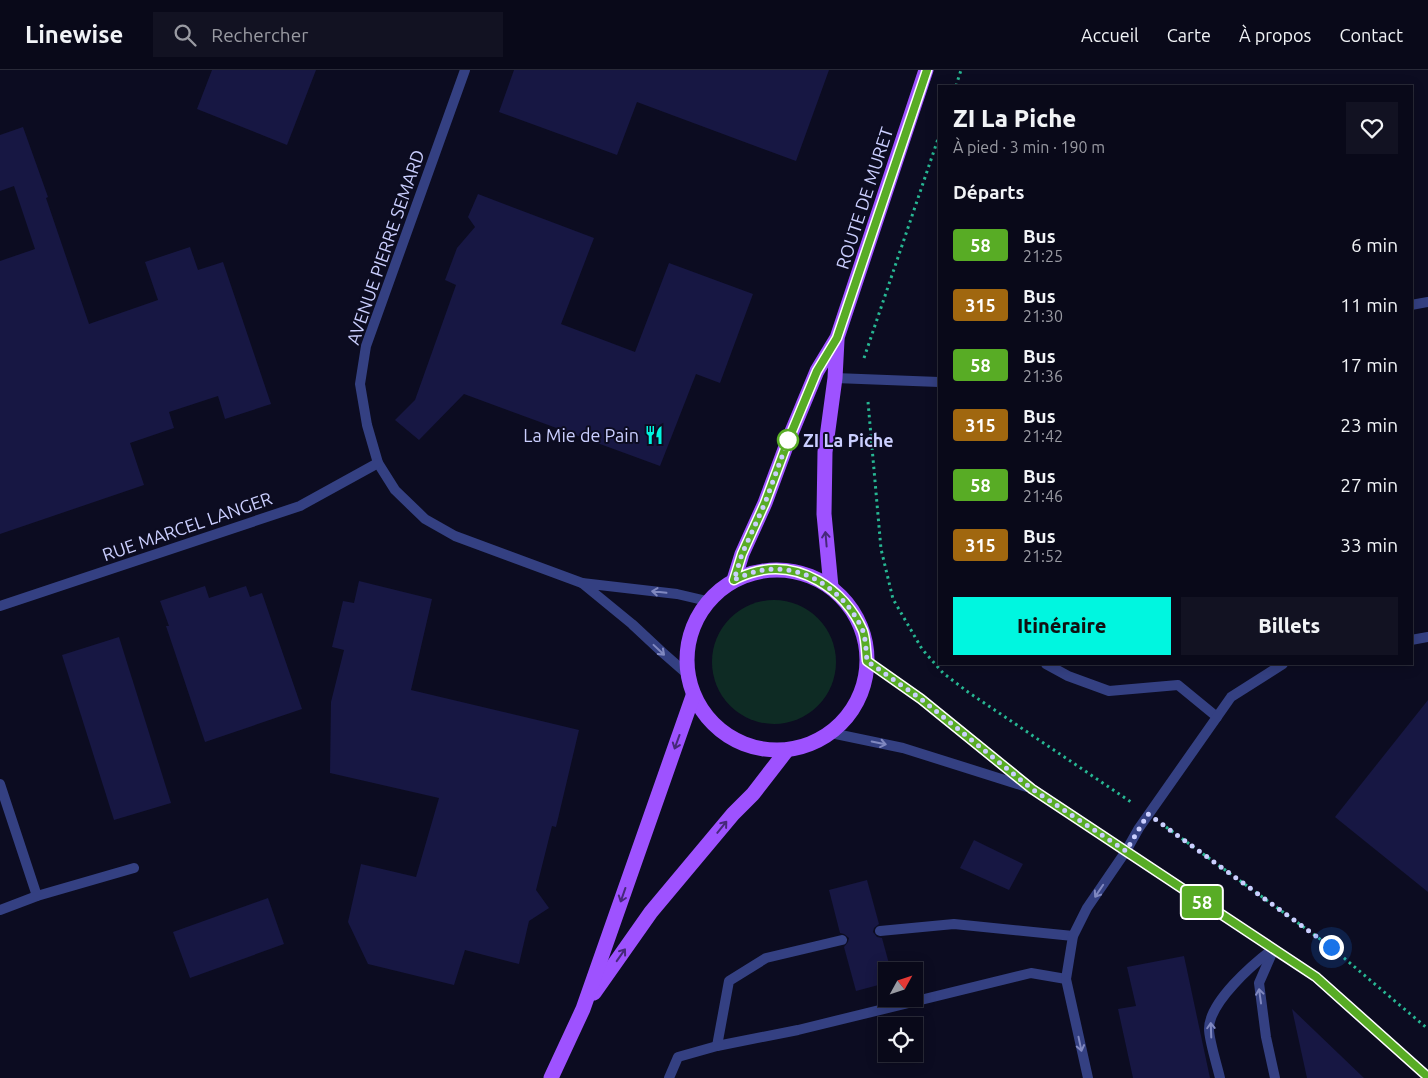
<!DOCTYPE html>
<html lang="fr">
<head>
<meta charset="utf-8">
<style>
  :root { --surface:#090919; --page:#121222; --text:#f1f3f6; --muted:#999aa2; --line:#292a38; --accent:#00f6e0 }
  body { margin:0; font-family:Ubuntu,sans-serif; background:var(--page); color:var(--text); height:100vh; display:flex; flex-direction:column; font-size:19px; white-space:nowrap }
  * { box-sizing:border-box; margin:0 }
  p { font-size:16px; color:var(--muted) }
  .icon { flex:none; width:28px; height:28px; fill:none; stroke:currentColor; stroke-width:2; stroke-linecap:round; stroke-linejoin:round }
  .map { position:relative; flex:1; overflow:hidden }
  .panel { position:absolute; left:938px; top:15px; width:475px; height:580px; display:flex; flex-direction:column; background:var(--surface); border-radius:0px; box-shadow:0 2px 12px #0003,0 0 0 1px var(--line) }
  .panel>* { flex:none }
  .badge { padding:0 10px; border-radius:4px; font-size:18px; line-height:32px }
  .needle { width:32px; rotate:50deg }
  .fabs { position:absolute; left:878px; top:892px; display:grid; gap:10px }
  .fabs a { display:grid; place-items:center; width:45px; height:45px; border-radius:0px; background:var(--surface); box-shadow:0 2px 12px #0003,0 0 0 1px var(--line); font-size:25px }
  .you { position:absolute; width:25px; height:25px; margin:-12px; border:4px solid #fff; border-radius:50%; background:#1a73e8; box-shadow:0 0 0 8px #1a73e833 }
  .map>.badge { position:absolute; translate:-50% -50%; box-shadow:0 0 0 2px #fff }
  h2 { padding:0 15px; font-size:19px; line-height:45px }
  .round { display:grid; place-items:center; flex:none; width:52px; height:52px; border-radius:0px; background:var(--page) }
  .head { display:flex; align-items:center; justify-content:space-between; height:85px; padding:0 15px }
  h1 { font-size:24px; font-weight:800; line-height:38px }
  .button { display:flex; gap:10px; margin-top:auto; padding:10px 15px }
  .button a { flex:1; height:58px; border-radius:0px; background:var(--accent); color:#111; font-size:20px; font-weight:800; line-height:58px; text-align:center }
  .button a+a { background:var(--page); color:var(--text) }
  ul { padding:0; list-style:none }
  li { display:flex; align-items:center; gap:15px; height:60px; padding:0 15px }
  li div { flex:1 }
  li b { display:block; font-size:19px }
  li em { font-style:normal }
  li .badge { min-width:55px; font-weight:700; text-align:center }
  header { display:flex; align-items:center; gap:30px; box-sizing:border-box; height:70px; padding:0 25px; background:var(--surface); border-bottom:1px solid var(--line) }
  header strong { font-size:24px }
  nav { display:flex; gap:28px; margin-inline-start:auto; font-size:18px }
  .search { width:350px; height:45px; background:var(--page); display:flex; align-items:center; gap:12px; box-sizing:border-box; padding:0 18px; border-radius:0px; color:var(--muted); font-size:19px }
  .map>svg:first-child { display:block }
</style>
</head>
<body>
<header>
<strong>Linewise</strong>
<div class="search"><svg class="icon" aria-label="search" viewBox="0 0 24 24"><circle cx="10" cy="10" r="6"/><path d="M15 15l6 6"/></svg>Rechercher</div>
<nav><a>Accueil</a><a>Carte</a><a>À propos</a><a>Contact</a></nav>
</header>
<div class="map">
<svg width="1428" height="1008" viewBox="0 0 1428 1008">
  <rect width="100%" height="100%" fill="#0c0c21"/>
  <!-- green -->
  <circle fill="#0e2b24" cx="774" cy="592" r="62"/>
  <!-- building -->
  <g fill="#171743">
    <polygon points="212,0 316,0 287,75 197,39"/>
    <polygon points="514,0 829,0 796,91 637,32 617,85 499,42"/>
    <polygon points="23,57 48,127 46,128 89,254 158,230 145,192 190,177 198,200 223,192 271,334 225,349 218,326 169,342 174,358 130,373 144,415 0,464 0,191 35,179 14,116 0,121 0,65"/>
    <polygon points="478,124 594,168 561,254 635,282 669,193 753,224 720,313 696,304 660,396 464,324 419,370 395,350 415,330 456,215 445,210 457,178 475,157 468,147"/>
    <polygon points="359,511 432,529 411,620 579,660 556,757 552,756 536,820 549,838 529,851 519,894 465,880 454,915 368,894 348,852 361,794 416,807 439,728 330,703 331,632 344,580 332,577 343,531 354,533"/>
    <polygon points="205,516 209,528 246,516 250,527 262,523 302,639 205,672 166,556 169,556 160,531"/>
    <polygon points="119,567 171,733 114,750 62,585"/>
    <polygon points="1428,630 1428,822 1335,747"/>
    <polygon points="974,770 1023,794 1009,820 960,798"/>
    <polygon points="867,810 879,854 874,858 873,862 877,867 882,868 891,901 886,901 886,913 856,921 844,877 848,872 849,868 844,864 840,863 829,820"/>
    <polygon points="268,828 284,874 190,908 173,862"/>
    <polygon points="1184,886 1210,1008 1133,1008 1118,939 1136,936 1127,897"/>
    <polygon points="1292,939 1364,1008 1307,1008"/>
  </g>
  <g fill="none" stroke-linecap="round" stroke-linejoin="round">
    <!-- path -->
    <g stroke="#27b793" stroke-width="3" stroke-dasharray="2.5 4" stroke-linecap="butt">
      <polyline points="956,16 961,0"/>
      <polyline points="864,288 939,66"/>
      <polyline points="868,332 881,479 893,529 922,579 943,603 968,622 1131,732"/>
      <polyline points="1166,757 1331,877 1428,959"/>
    </g>
    <!-- lane -->
    <g stroke="#344082" stroke-width="10">
      <polyline points="1046,594 1068,606 1109,621 1178,615 1217,647"/>
      <polyline points="880,861 954,854 1073,866"/>
      <polyline points="1273,881 1259,913 1266,967 1275,1008"/>
      <polyline points="717,976 729,911 766,888 842,870"/>
      <polyline points="669,1008 678,987 717,976 798,960 1031,903 1066,909"/>
      <path d="M1220,1008C1217,995 1209,970 1209,959C1209,932 1253,894 1273,879"/>
    </g>
    <!-- street -->
    <g stroke="#344082" stroke-width="10">
      <polyline points="465,0 366,276 360,314 367,355 378,393 395,420 425,449 455,466 582,513"/>
      <polyline points="1411,235 1428,232"/>
      <polyline points="835,308 939,312"/>
      <polyline points="0,536 300,436 378,393"/>
      <polyline points="1411,570 1428,567"/>
      <polyline points="867,591 921,629 1032,719 1316,907 1428,1007"/>
      <polyline points="686,603 662,582 632,554 582,513 677,524 707,531"/>
      <polyline points="831,663 903,678 1027,717"/>
      <polyline points="0,714 37,826"/>
      <polyline points="0,840 37,826 134,798"/>
      <polyline points="1088,1008 1066,909 1073,866 1087,838 1126,781 1139,758 1231,627 1283,594"/>
    </g>
    <!-- primary -->
    <g stroke="#9e52ff" stroke-width="15">
      <circle cx="777" cy="590" r="90"/>
      <polyline points="734,510 742,484 765,433 788,371 817,301 837,268 926,0"/>
      <polyline points="831,517 824,444 825,382 835,308 837,270"/>
      <polyline points="594,923 651,842 733,744 753,724 787,680"/>
      <polyline points="551,1008 583,939 693,626"/>
    </g>
  </g>
  <!-- one-way arrows -->
  <defs><path id="oneway-shaft" d="M-6 0H5M1.5-3L5.5 0L1.5 3" fill="none" stroke-width="1.6" stroke-linecap="round" stroke-linejoin="round" transform="scale(1.25)"/></defs>
  <g stroke="#46287a">
    <use href="#oneway-shaft" transform="translate(826 469) rotate(-95)"/>
    <use href="#oneway-shaft" transform="translate(677 672) rotate(110)"/>
    <use href="#oneway-shaft" transform="translate(722 757) rotate(-51)"/>
    <use href="#oneway-shaft" transform="translate(623 825) rotate(109)"/>
    <use href="#oneway-shaft" transform="translate(621 885) rotate(-55)"/>
  </g>
  <g stroke="#8088c0">
    <use href="#oneway-shaft" transform="translate(659 522) rotate(-174)"/>
    <use href="#oneway-shaft" transform="translate(659 580) rotate(43)"/>
    <use href="#oneway-shaft" transform="translate(879 673) rotate(12)"/>
    <use href="#oneway-shaft" transform="translate(1099 821) rotate(124)"/>
    <use href="#oneway-shaft" transform="translate(1260 926) rotate(-98)"/>
    <use href="#oneway-shaft" transform="translate(1211 960) rotate(-92)"/>
    <use href="#oneway-shaft" transform="translate(1080 974) rotate(78)"/>
  </g>
  <g fill="none" stroke-linecap="round" stroke-linejoin="round">
    <!-- line casing -->
    <g stroke="#fff" stroke-width="11">
      <path id="line" d="M927,0L837,268L817,301L788,371L765,433L742,484L734,510C739,507 745,505 751,503C798,488 845,519 863,561C866,570 866,582 867,591L921,629L1032,719L1316,907L1428,1007"/>
    </g>
    <!-- line -->
    <use href="#line" stroke="#58ac25" stroke-width="8"/>
    <!-- walk -->
    <path stroke="#cbcfff" stroke-width="5" stroke-dasharray="0 9" d="M788,370L765,433L742,484L734,510C739,507 745,505 751,503C798,488 845,519 863,561C866,570 866,582 867,591L921,629L1032,719L1126,781L1148,744L1331,877"/>
  </g>
  <!-- icons -->
  <defs>
    <g id="restaurant-bare" transform="scale(1.5)"><path d="M-5-6h1v4h1v-4h1v4h1v-4h1v5L-1.5 .5V6h-2V.5L-5-1ZM5-6V6H3V1.5H1.5Q1.5-4 5-6Z" fill="#00f6e0" stroke="#0c0c21" stroke-width="2.5" paint-order="stroke"/></g>
  </defs>
  <g fill-rule="evenodd">
    <use href="#restaurant-bare" x="654" y="365"/>
  </g>
  <!-- markers -->
  <circle fill="#fff" stroke="#58ac25" stroke-width="2.5" cx="788" cy="370" r="10"/>
  <g text-anchor="middle" dominant-baseline="central" stroke-width="4" stroke-linejoin="round" paint-order="stroke">
    <!-- street labels -->
    <g font-size="18" fill="#cbcfff" stroke="#0c0c21">
      <text transform="translate(864 128) rotate(-72)">ROUTE DE MURET</text>
      <text transform="translate(385 177) rotate(-71)">AVENUE PIERRE SEMARD</text>
      <text transform="translate(187 456) rotate(-19)">RUE MARCEL LANGER</text>
    </g>
    <!-- poi labels -->
    <g font-size="18" fill="#cbcfff" stroke="#0c0c21" text-anchor="end">
      <text x="639" y="365">La Mie de Pain</text>
    </g>
    <!-- stop labels -->
    <g font-size="18" font-weight="bold" fill="#cbcfff" stroke="#0c0c21" text-anchor="start">
      <text x="803" y="370">ZI La Piche</text>
    </g>
  </g>
</svg>
<div class="fabs">
<a><svg class="needle" viewBox="-14 -14 28 28"><path d="M0-13l5 13h-10z" fill="#e53935"/><path d="M0 13l5-13h-10z" fill="#999aa2"/></svg></a>
<a><svg class="icon" aria-label="locate" viewBox="0 0 24 24"><circle cx="12" cy="12" r="6"/><path d="M12 2v4M12 18v4M2 12h4M18 12h4"/></svg></a>
</div>
<div class="you" style="left:1331px;top:877px"></div>
<b class="badge" style="left:1202px;top:832px;background:#58ac25;color:#fff">58</b>
<section class="panel">
<div class="head"><div><h1>ZI La Piche</h1><p>À pied · 3 min · 190 m</p></div><a class="round"><svg class="icon" aria-label="heart" viewBox="0 0 24 24"><path d="M12 20l-8-8c-3-5 5-10 8-4 3-6 11-1 8 4z"/></svg></a></div>
<h2>Départs</h2>
<ul>
<li><span class="badge" style="background:#58ac25;color:#fff">58</span><div><b>Bus</b><p>21:25</p></div><em>6 min</em></li>
<li><span class="badge" style="background:#a0670f;color:#fff">315</span><div><b>Bus</b><p>21:30</p></div><em>11 min</em></li>
<li><span class="badge" style="background:#58ac25;color:#fff">58</span><div><b>Bus</b><p>21:36</p></div><em>17 min</em></li>
<li><span class="badge" style="background:#a0670f;color:#fff">315</span><div><b>Bus</b><p>21:42</p></div><em>23 min</em></li>
<li><span class="badge" style="background:#58ac25;color:#fff">58</span><div><b>Bus</b><p>21:46</p></div><em>27 min</em></li>
<li><span class="badge" style="background:#a0670f;color:#fff">315</span><div><b>Bus</b><p>21:52</p></div><em>33 min</em></li>
</ul>
<div class="button"><a>Itinéraire</a><a>Billets</a></div>
</section>
</div>
</body>
</html>
